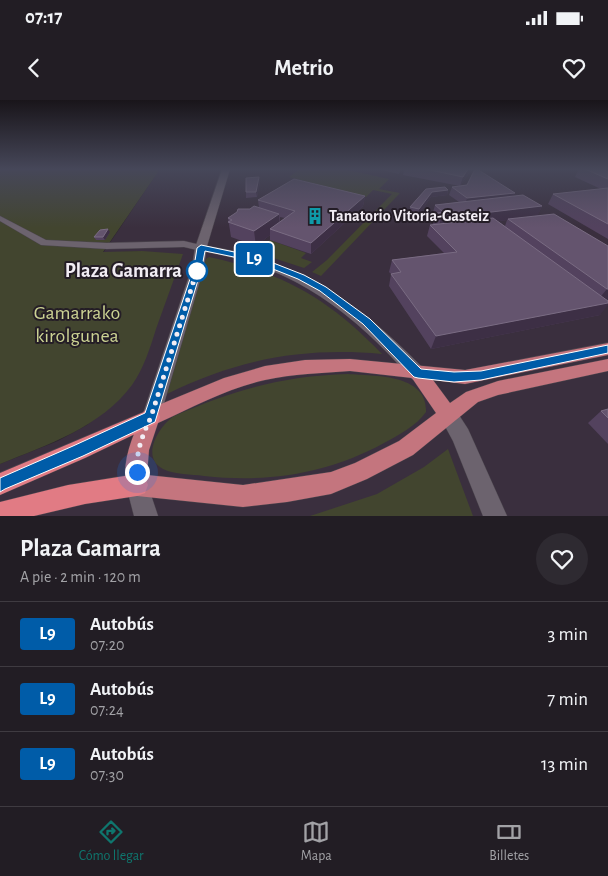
<!DOCTYPE html>
<html lang="es">
<head>
<meta charset="utf-8">
<style>
  :root { --surface:#221d24; --page:#2e2a31; --text:#f1f3f6; --muted:#a2a2a6; --line:#3f3b41; --accent:#0f766e }
  body { margin:0; font-family:"Alegreya Sans",sans-serif; background:var(--page); color:var(--text); height:100vh; display:flex; flex-direction:column; font-size:19px; white-space:nowrap }
  * { box-sizing:border-box; margin:0 }
  p { font-size:16px; color:var(--muted) }
  .icon { flex:none; width:28px; height:28px; fill:none; stroke:currentColor; stroke-width:2; stroke-linecap:round; stroke-linejoin:round }
  .map { position:relative; height:416px; overflow:hidden }
  .panel { display:flex; flex-direction:column; background:var(--surface); flex:1 }
  .panel>* { flex:none }
  .badge { padding:0 10px; border-radius:4px; font-size:18px; line-height:32px }
  .you { position:absolute; width:25px; height:25px; margin:-12px; border:4px solid #fff; border-radius:50%; background:#1a73e8; box-shadow:0 0 0 8px #1a73e833 }
  .map>.badge { position:absolute; translate:-50% -50%; box-shadow:0 0 0 2px #fff }
  .round { display:grid; place-items:center; flex:none; width:52px; height:52px; border-radius:26px; background:var(--page) }
  .head { display:flex; align-items:center; justify-content:space-between; height:85px; padding:0 20px }
  h1 { font-size:24px; font-weight:700; line-height:38px }
  ul { padding:0; list-style:none }
  li { display:flex; align-items:center; gap:15px; height:65px; padding:0 20px; border-top:1px solid var(--line) }
  li div { flex:1 }
  li b { display:block; font-size:19px }
  li em { font-style:normal }
  li .badge { min-width:55px; font-weight:700; text-align:center }
  .status { display:flex; justify-content:space-between; align-items:center; height:35px; padding:0 25px; background:var(--surface); direction:ltr }
  .status svg { height:14px; fill:currentColor }
  header { display:flex; justify-content:space-between; align-items:center; height:65px; padding:0 20px; background:var(--surface); font-size:22px; font-weight:700 }
  .tabs { display:flex; justify-content:space-around; align-items:center; height:70px; border-top:1px solid var(--line); background:var(--surface); font-size:14px; color:var(--muted) }
  .tabs a { display:grid; justify-items:center; gap:2px }
  .tabs .current { color:var(--accent) }
  .map>svg:first-child { display:block }
</style>
</head>
<body>
<div class="status"><b>07:17</b><svg viewBox="0 0 49 12"><path d="M0 12V9h3v3zM5 12V6h3v6zM10 12V3h3v9zM15 12V0h3v12zM26 1h20v11H26zM47 4h2v5h-2z"/></svg></div>
<header><svg class="icon" aria-label="back" viewBox="0 0 24 24"><path d="M15 5l-7 7 7 7"/></svg>Metrio<svg class="icon" aria-label="heart" viewBox="0 0 24 24"><path d="M12 20l-8-8c-3-5 5-10 8-4 3-6 11-1 8 4z"/></svg></header>
<div class="map">
<svg width="608" height="416" viewBox="0 0 608 416">
  <rect width="100%" height="100%" fill="#2e2730"/>
  <!-- built -->
  <polygon fill="#3a2f3e" points="160,69 608,69 608,416 0,416 0,364 58,341 87,325 112,305 142,151 103,153"/>
  <!-- green -->
  <g fill="#42452f">
    <path d="M0,69H160L103,152L142,151L183,154C174,179 165,204 156,229C150,248 144,268 132,285C101,327 47,345 0,364Z"/>
    <polygon points="300,69 343,69 389,79 379,89 400,93 321,176 312,172 327,160 392,94 373,90 366,97 289,77"/>
    <polygon points="270,140 306,153 301,158 312,162 304,168 255,152"/>
    <path d="M209,157C284,173 329,199 382,254C303,247 239,259 167,294L206,159Z"/>
    <path d="M348,274C375,276 428,274 426,312C416,326 399,335 384,343C327,374 268,383 204,376C191,374 175,375 163,369C140,357 159,326 174,316C234,290 282,276 348,274Z"/>
    <polygon points="448,349 473,416 310,416 377,394 424,367"/>
  </g>
  <g fill="none" stroke-linecap="round" stroke-linejoin="round">
    <!-- pedestrian casing -->
    <g stroke="#4b454d" stroke-width="1">
      <polygon id="pedestrian" points="0,116 46,140 107,143 111,146 107,149 41,145 0,121"/>
    </g>
    <!-- minor casing -->
    <g stroke="#4b454d" stroke-width="1">
      <polygon id="minor" points="184,141 205,146 207,148 201,151 184,147 107,149 102,146 107,143"/>
    </g>
    <!-- tertiary casing -->
    <g stroke="#4b454d" stroke-width="1">
      <path id="tertiary" d="M222,69H230L207,146C299,160 360,204 424,269L426,274L424,279L418,281L412,279C353,213 295,167 206,152L204,167L160,317L158,323L151,325L144,323L142,317L192,167L195,148Z"/>
    </g>
    <!-- secondary casing -->
    <g stroke="#4b454d" stroke-width="1">
      <g id="secondary">
        <polygon points="448,307 455,309 468,329 507,416 483,416 453,341 439,315 441,309"/>
        <polygon points="137,374 145,377 158,416 134,416 126,385 129,377"/>
      </g>
    </g>
    <!-- primary casing -->
    <g stroke="#4b454d" stroke-width="1">
      <path id="primary" d="M608,243V255L465,284L433,280L450,303L466,292L498,281L608,259V271L498,295L478,302L413,355L367,379L331,394L287,402L243,407L137,396L129,393C118,367 133,335 144,311L224,278L265,266L305,260L350,259L465,270ZM350,271L412,278L436,313L399,341L355,363L331,372L243,385L147,375L149,350L158,323C193,307 228,288 265,280C293,274 322,273 350,271Z"/>
    </g>
    <!-- trunk casing -->
    <g stroke="#4b454d" stroke-width="1">
      <g id="trunk">
        <polygon points="151,309 158,311 160,317 158,323 85,358 0,395 0,373"/>
        <polygon points="137,374 145,377 148,385 145,393 137,396 85,404 34,416 0,416 0,402 68,385"/>
      </g>
    </g>
    <!-- pedestrian -->
    <use href="#pedestrian" fill="#6c636e" fill-rule="evenodd"/>
    <!-- minor -->
    <use href="#minor" fill="#6c636e" fill-rule="evenodd"/>
    <!-- tertiary -->
    <use href="#tertiary" fill="#6c636e" fill-rule="evenodd"/>
    <!-- secondary -->
    <use href="#secondary" fill="#6c636e" fill-rule="evenodd"/>
    <!-- primary -->
    <use href="#primary" fill="#c4757e" fill-rule="evenodd"/>
    <!-- trunk -->
    <use href="#trunk" fill="#e17b84" fill-rule="evenodd"/>
  </g>
  <!-- wall -->
  <g fill="#53425e" fill-rule="evenodd">
    <polygon points="376,69 401,69 399,74"/>
    <path d="M404,69H472L460,86L514,96L542,106L537,116L608,146V199L606,200L600,215L431,249L389,186L391,174L389,172L392,160L444,153L427,136L430,125H434L433,124L434,118L432,116L435,105L459,102L449,95L452,87L460,86L403,75ZM507,120L505,126L498,121Z"/>
    <polygon points="579,69 608,69 608,139 548,104 553,94 601,89 575,77"/>
    <polygon points="259,77 260,82 257,97 246,98 246,92"/>
    <polygon points="426,89 448,90 447,95 431,97 418,115 409,113 410,107"/>
    <path d="M365,96L363,106L311,154L270,140V135L256,146L231,137L228,118L250,109L259,108L258,100ZM280,117L285,118L280,122Z"/>
    <polygon points="110,132 105,140 96,140 94,137"/>
    <polygon points="608,309 608,344 588,323 601,311"/>
  </g>
  <!-- shaded-wall -->
  <g fill="#3d2f45">
    <polygon points="468,69 472,69 460,86 463,77"/>
    <polygon points="259,77 260,82 257,97 256,92"/>
    <polygon points="448,90 447,95 431,97 418,115 419,109 432,92"/>
    <polygon points="515,93 512,101 465,106 467,98"/>
    <polygon points="365,96 363,106 311,154 311,143"/>
    <polygon points="542,106 537,117 508,119 507,120 438,129 441,118"/>
    <polygon points="279,114 280,128 270,129 270,135 256,146 254,131"/>
    <polygon points="108,129 110,132 105,140 103,137"/>
    <polygon points="607,189 608,189 608,199 597,201"/>
    <polygon points="608,203 608,205 600,215 431,249 436,236"/>
  </g>
  <!-- building -->
  <g fill="#64546e" stroke="#7a6c83">
    <polygon points="426,69 468,69 463,77"/>
    <polygon points="475,69 477,69 515,93 467,98 452,87 467,85"/>
    <polygon points="585,69 603,69 608,72 608,79"/>
    <polygon points="259,77 256,92 246,92 246,78"/>
    <polygon points="294,79 365,96 311,143 270,129 295,111 258,100"/>
    <polygon points="445,87 448,90 432,92 419,109 410,107 426,89"/>
    <polygon points="608,88 608,124 553,94"/>
    <polygon points="523,95 542,106 441,118 436,113 443,112 435,105"/>
    <polygon points="254,106 279,114 254,131 228,122 232,120 228,118 237,112 238,109 250,109"/>
    <polygon points="554,114 608,146 608,189 607,189 508,119"/>
    <polygon points="493,118 608,201 608,203 436,236 391,174 401,172 392,160 457,152 430,125"/>
    <polygon points="108,129 103,137 94,137 100,130"/>
    <polygon points="608,309 608,318 601,311"/>
  </g>
  <!-- sky -->
  <linearGradient id="sky" x2="0" y2="1"><stop stop-color="#19151a"/><stop offset="0.54" stop-color="#464759"/><stop offset="1" stop-color="#464759" stop-opacity="0"/></linearGradient>
  <rect width="608" height="128" fill="url(#sky)"/>
  <!-- line -->
  <polygon fill="#005ca8" stroke="#fff" points="201,145 258,157 304,175 326,187 370,219 421,269 454,272 481,271 608,245 608,253 481,280 454,282 418,278 414,277 363,224 320,191 298,179 253,161 205,151 202,167 155,322 83,356 5,389 0,392 0,378 73,346 145,313 194,167 197,148"/>
  <g fill="none" stroke-linecap="round" stroke-linejoin="round">
    <!-- walk -->
    <path stroke="#f2edf4" stroke-width="5" stroke-dasharray="0 9" d="M137,372C136,352 142,336 151,317L198,167L197,171"/>
  </g>
  <!-- icons -->
  <defs>
    <g id="building-bare" transform="scale(1.35)"><path d="M-4-6H4V6H1V3H-1V6H-4ZM-2.5-4.3h1.7v1.8h-1.7ZM.8-4.3h1.7v1.8H.8ZM-2.5-1h1.7V.8h-1.7ZM.8-1h1.7V.8H.8Z" fill="#0f9aa8" stroke="#241d26" stroke-width="2.5" paint-order="stroke"/></g>
  </defs>
  <g fill-rule="evenodd">
    <use href="#building-bare" x="315" y="116"/>
  </g>
  <!-- markers -->
  <circle fill="#fff" stroke="#005ca8" stroke-width="2.5" cx="197" cy="171" r="10"/>
  <g text-anchor="middle" dominant-baseline="central" stroke-width="4" stroke-linejoin="round" paint-order="stroke">
    <!-- far-poi labels -->
    <g font-size="16" font-weight="bold" fill="#f2edf4" stroke="#241d26" text-anchor="start">
      <text x="329" y="116">Tanatorio Vitoria-Gasteiz</text>
    </g>
    <!-- stop labels -->
    <g font-size="20" font-weight="bold" fill="#f2edf4" stroke="#241d26" text-anchor="end">
      <text x="182" y="171">Plaza Gamarra</text>
    </g>
    <!-- park labels -->
    <g font-size="20" fill="#ccd393" stroke="#241d26">
      <text x="77" y="213">Gamarrako<tspan x="77" dy="23">kirolgunea</tspan></text>
    </g>
  </g>
</svg>
<div class="you" style="left:137px;top:372px"></div>
<b class="badge" style="left:254px;top:159px;background:#005ca8;color:#fff">L9</b>
</div>
<section class="panel">
<div class="head"><div><h1>Plaza Gamarra</h1><p>A pie · 2 min · 120 m</p></div><a class="round"><svg class="icon" aria-label="heart" viewBox="0 0 24 24"><path d="M12 20l-8-8c-3-5 5-10 8-4 3-6 11-1 8 4z"/></svg></a></div>
<ul>
<li><span class="badge" style="background:#005ca8;color:#fff">L9</span><div><b>Autobús</b><p>07:20</p></div><em>3 min</em></li>
<li><span class="badge" style="background:#005ca8;color:#fff">L9</span><div><b>Autobús</b><p>07:24</p></div><em>7 min</em></li>
<li><span class="badge" style="background:#005ca8;color:#fff">L9</span><div><b>Autobús</b><p>07:30</p></div><em>13 min</em></li>
</ul>
</section>
<nav class="tabs">
<a class="current"><svg class="icon" aria-label="directions" viewBox="0 0 24 24"><path d="M12 3l9 9-9 9-9-9zM9 14v-3h6M13 9l2 2-2 2"/></svg>Cómo llegar</a>
<a><svg class="icon" aria-label="map" viewBox="0 0 24 24"><path d="M3 6l6-2 6 2 6-2v14l-6 2-6-2-6 2zM9 4v14M15 6v14"/></svg>Mapa</a>
<a><svg class="icon" aria-label="tickets" viewBox="0 0 24 24"><path d="M3 7h18v10H3zM15 7v10"/></svg>Billetes</a>
</nav>
</body>
</html>
